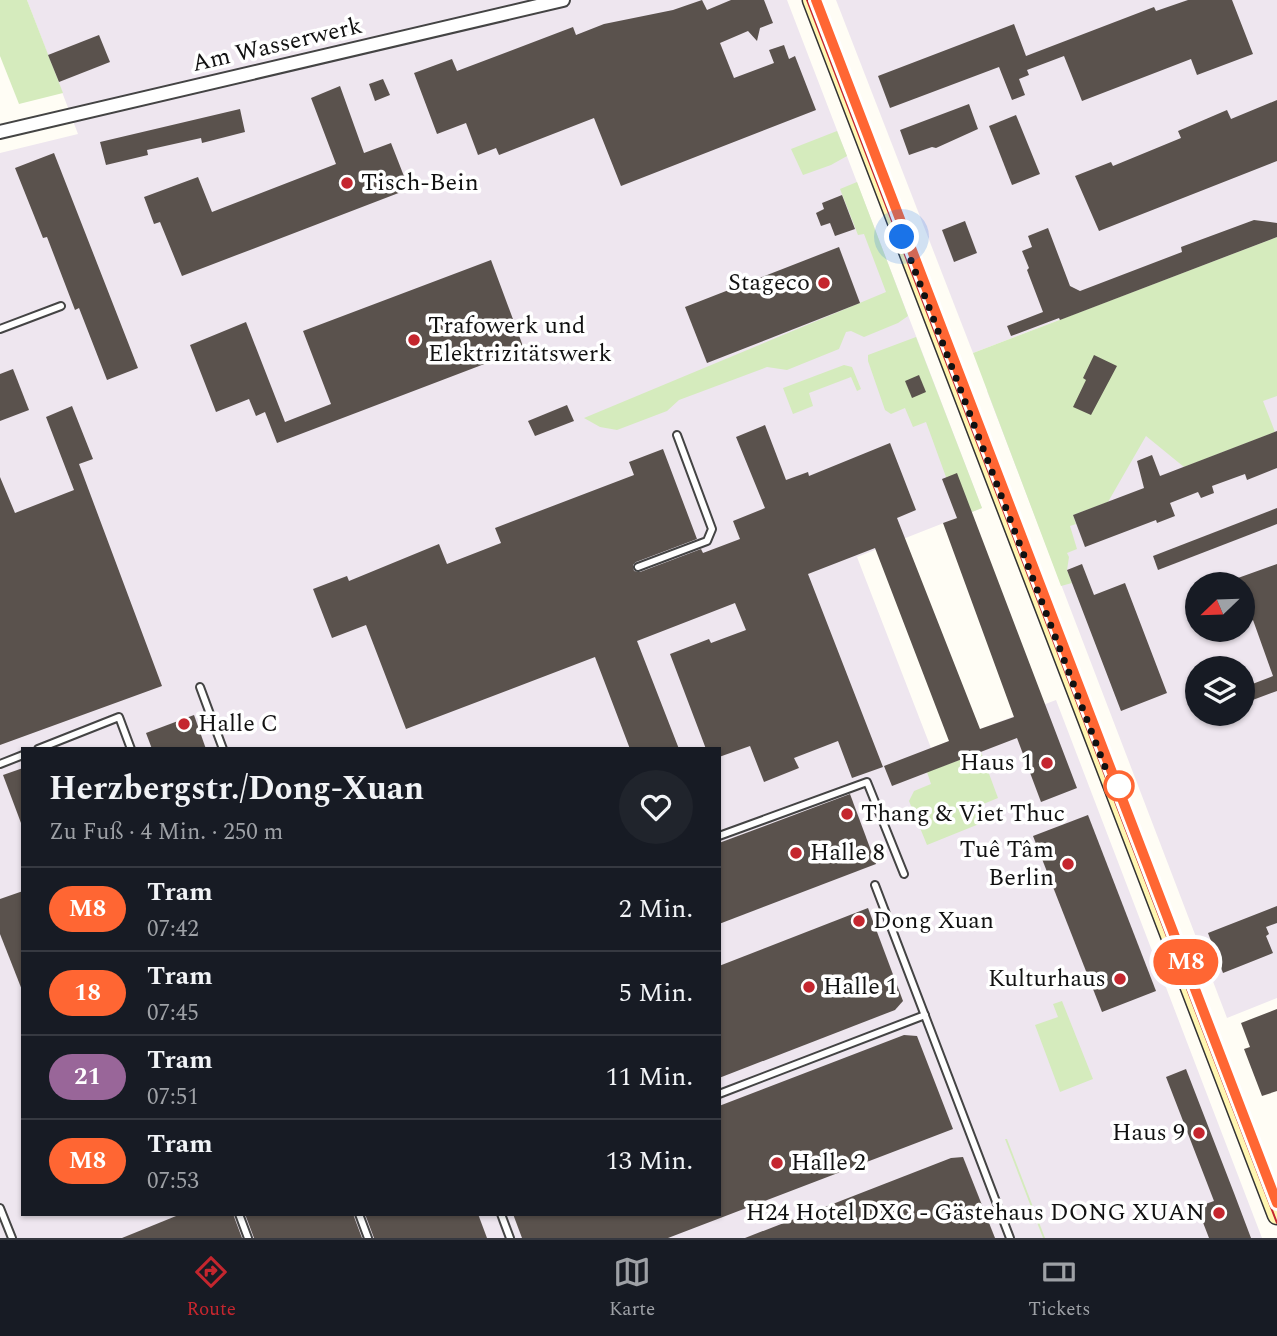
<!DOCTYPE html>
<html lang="de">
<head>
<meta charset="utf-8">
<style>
  :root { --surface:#171b24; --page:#20242c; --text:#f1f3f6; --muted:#9ea1a6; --line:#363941; --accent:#c4262e }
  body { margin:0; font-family:Spectral,serif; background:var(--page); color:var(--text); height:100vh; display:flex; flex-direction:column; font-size:26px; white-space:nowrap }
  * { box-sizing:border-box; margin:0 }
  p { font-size:23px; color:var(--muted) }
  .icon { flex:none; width:38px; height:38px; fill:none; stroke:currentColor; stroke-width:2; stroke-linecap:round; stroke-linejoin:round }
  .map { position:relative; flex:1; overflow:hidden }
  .details { position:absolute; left:21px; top:747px; width:700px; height:469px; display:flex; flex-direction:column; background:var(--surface); border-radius:0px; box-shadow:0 2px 5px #0004 }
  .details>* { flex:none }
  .badge { padding:0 14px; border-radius:23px; font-size:24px; line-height:46px }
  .needle { width:46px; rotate:247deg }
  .tools { position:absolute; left:1185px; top:572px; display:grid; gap:14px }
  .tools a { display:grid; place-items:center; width:70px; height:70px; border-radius:50%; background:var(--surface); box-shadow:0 2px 5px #0004; font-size:35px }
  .you { position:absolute; width:35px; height:35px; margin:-18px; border:5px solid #fff; border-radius:50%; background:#1a73e8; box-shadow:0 0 0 10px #1a73e833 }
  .map>.badge { position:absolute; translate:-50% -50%; box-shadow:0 0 0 4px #fff }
  .round { display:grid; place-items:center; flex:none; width:74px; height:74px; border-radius:37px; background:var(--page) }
  .headline { display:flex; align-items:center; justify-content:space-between; height:119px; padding:0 28px }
  h1 { font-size:33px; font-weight:700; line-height:52px }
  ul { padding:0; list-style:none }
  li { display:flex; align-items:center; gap:21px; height:84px; padding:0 28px; border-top:2px solid var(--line) }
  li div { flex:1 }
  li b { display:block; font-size:26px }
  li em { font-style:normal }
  li .badge { min-width:77px; font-weight:700; text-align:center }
  .tab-bar { display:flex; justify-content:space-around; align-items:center; height:98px; border-top:2px solid var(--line); background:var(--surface); font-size:19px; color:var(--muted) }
  .tab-bar a { display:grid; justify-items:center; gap:4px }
  .tab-bar .current { color:var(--accent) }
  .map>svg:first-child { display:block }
</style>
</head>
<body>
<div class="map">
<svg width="1277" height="1238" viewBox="0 0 1277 1238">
  <rect width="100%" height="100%" fill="#fffdf5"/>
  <!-- industrial -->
  <g fill="#eee6ef" fill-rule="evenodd">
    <path d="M27,0H787L982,508L857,557L931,748L1056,700L1262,1238H0V153L78,134ZM23,749H719V1214H23Z"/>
    <polygon points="836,0 1277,0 1277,237 973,353"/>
    <path d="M1277,282V998L1227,1018L987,391ZM1197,584H1242V630H1197ZM1197,668H1242V714H1197Z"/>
  </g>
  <!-- green -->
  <g fill="#d5ebbd">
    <polygon points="0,0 27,0 63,93 19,104 0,56"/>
    <polygon points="837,131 847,156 831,165 803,175 791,149"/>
    <polygon points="857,182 908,316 898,323 864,337 851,331 846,332 839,349 787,370 767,367 679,400 667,411 617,430 600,427 584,418 886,292 864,234 858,235 840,189"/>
    <polygon points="1277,237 1277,396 1263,401 1275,432 1184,467 1146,436 1108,502 1073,515 1076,524 1070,526 1077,549 1067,553 1069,557 1067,570 1072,583 1061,586 973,353"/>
    <polygon points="916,337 982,508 972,512 946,477 926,422 913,427 905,408 891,414 885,410 868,361 868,355"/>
    <polygon points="844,365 852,367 861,389 857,391 851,377 809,393 813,406 793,414 783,388"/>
    <polygon points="981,752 998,798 981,805 984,822 927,845 909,801 914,791 931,784 927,772"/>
    <polygon points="1062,1001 1093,1079 1060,1092 1035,1025 1058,1017 1053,1004"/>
    <polygon points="1005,1139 1007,1139 1045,1238 1043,1238"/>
  </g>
  <!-- building -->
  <g fill="#5a524d">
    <polygon points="702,0 707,10 731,0 764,0 773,23 760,28 757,41 748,31 720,43 734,78 774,63 769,50 784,45 789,59 795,56 816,110 621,186 594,118 499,155 496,148 478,155 466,123 437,134 414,73 452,59 457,71 573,27 576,35 604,24 673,10"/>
    <polygon points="1188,0 1232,0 1253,54 1197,75 1191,59 1082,101 1064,56 1027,70 1029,75 1019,79 1025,95 1012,100 999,67 890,108 878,76 1014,24 1026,56 1154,7 1156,11"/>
    <polygon points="99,35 110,62 59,82 48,55"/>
    <polygon points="383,79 390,95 375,101 369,84"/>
    <polygon points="340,86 364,153 391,143 409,189 182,276 160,222 154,224 144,197 198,177 212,212 336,164 311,98"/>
    <polygon points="1277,100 1277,161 1099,231 1075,176 1111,162 1113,166 1181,138 1178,131 1227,110 1231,119"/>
    <polygon points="969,104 978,129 936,148 932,147 909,155 900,130"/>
    <polygon points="240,109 245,132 202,143 201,138 147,150 148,155 106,165 100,142"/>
    <polygon points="1016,115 1040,174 1012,185 989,126"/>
    <polygon points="54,153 138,368 107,380 79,308 75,310 47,237 43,238 15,168"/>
    <polygon points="842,195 855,229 835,236 830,223 821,226 816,213 824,209 822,203"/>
    <polygon points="1254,220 1277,223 1277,237 1060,320 1059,318 1011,336 1007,326 1043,312 1027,270 1029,268 1022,251 1032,247 1028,236 1048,228 1070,286 1080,291 1182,252 1181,247"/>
    <polygon points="965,221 977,253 954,262 942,230"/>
    <polygon points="839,247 860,303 707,363 685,307"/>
    <polygon points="491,260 524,349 277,443 265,412 256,416 249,399 216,412 190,345 246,322 285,422 331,404 303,331"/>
    <polygon points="1094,355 1117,366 1091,415 1073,407 1086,380 1083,378"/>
    <polygon points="13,369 29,410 0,421 0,374"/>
    <polygon points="919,375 926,392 912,398 905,381"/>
    <polygon points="567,405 574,421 535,436 528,421"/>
    <polygon points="72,406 93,459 79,464 162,686 0,745 0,477 15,513 74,490 46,417"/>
    <polygon points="765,425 786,480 808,472 809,476 890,443 916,510 897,518 980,729 1014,717 943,523 957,518 942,479 957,473 1077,788 1041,802 1017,738 892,786 884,766 949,741 875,548 808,574 883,767 852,778 838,741 794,758 799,768 764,782 750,746 719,757 719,749 706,749 670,654 709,639 711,643 746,630 735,603 637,641 679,749 630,749 595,657 406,729 366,625 332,638 313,589 347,576 349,581 439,544 447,564 501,543 495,528 634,475 629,462 663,449 697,539 636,562 633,565 634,571 640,572 701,549 703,553 740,539 733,521 765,508 736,437"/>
    <polygon points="1277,431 1277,468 1247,480 1245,474 1212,486 1214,493 1201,498 1198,492 1170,503 1175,516 1157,523 1156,520 1085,547 1073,515 1144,488 1137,461 1152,455 1160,476"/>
    <polygon points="1277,508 1277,524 1158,570 1153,556"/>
    <polygon points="1082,564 1094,595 1125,583 1167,693 1121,711 1067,570"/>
    <polygon points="1277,564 1277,691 1242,704 1242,688 1273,676 1253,620 1242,624 1242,584 1224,583"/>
    <polygon points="194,715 206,749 152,749 146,733"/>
    <polygon points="23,768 23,823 21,823 3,775"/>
    <polygon points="850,794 876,864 719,924 719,843"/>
    <polygon points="1088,815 1156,991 1102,1012 1033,836"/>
    <polygon points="23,891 23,990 22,990 0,934 0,899"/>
    <polygon points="1277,906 1277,923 1266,927 1269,934 1266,936 1273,953 1223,973 1208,933"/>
    <polygon points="868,908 903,1001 895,1010 719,1078 719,966"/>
    <polygon points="1277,1009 1277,1091 1262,1096 1244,1049 1250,1047 1241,1023"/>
    <polygon points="904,1035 917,1036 953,1129 668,1238 522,1238 513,1214 719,1214 719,1106"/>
    <polygon points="1186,1069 1234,1193 1251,1238 1209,1238 1197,1207 1214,1201 1166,1077"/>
    <polygon points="963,1157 995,1238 745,1238 951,1158"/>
    <polygon points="181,1214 233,1214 242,1238 122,1238"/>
    <polygon points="245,1214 353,1214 362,1238 254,1238"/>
    <polygon points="365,1214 478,1214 487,1238 374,1238"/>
  </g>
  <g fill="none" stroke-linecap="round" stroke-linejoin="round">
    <!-- lane casing -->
    <g stroke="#444" stroke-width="10">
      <g id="lane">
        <polyline points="0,329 61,306"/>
        <polyline points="638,567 707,541 712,529 677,435"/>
        <polyline points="200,687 223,749"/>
        <polyline points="38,749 119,717 131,749"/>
        <polyline points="0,764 23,755"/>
        <polyline points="719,836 867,782 904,874"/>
        <polyline points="875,885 1010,1238"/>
        <polyline points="719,1094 925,1015"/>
        <polyline points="0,1208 12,1238"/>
        <polyline points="239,1214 248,1238"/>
        <polyline points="359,1214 368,1238"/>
        <polyline points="501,1214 510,1238"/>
      </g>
    </g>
    <!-- street casing -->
    <g stroke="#444" stroke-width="16">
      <polyline id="street" points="0,132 563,0"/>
    </g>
    <!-- secondary casing -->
    <g stroke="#333" stroke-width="21">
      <polyline id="secondary" points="812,0 1277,1215"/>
    </g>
    <!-- lane -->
    <use href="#lane" stroke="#fff" stroke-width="6"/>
    <!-- street -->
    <use href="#street" stroke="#fff" stroke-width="12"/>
    <!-- secondary -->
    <use href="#secondary" stroke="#fff6b0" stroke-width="18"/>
    <!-- tram -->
    <polyline stroke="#c4262e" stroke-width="2" points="807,0 1277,1223"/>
  </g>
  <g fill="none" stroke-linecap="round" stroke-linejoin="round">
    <!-- line casing -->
    <g stroke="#fff" stroke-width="16">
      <polyline id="line" points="816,0 1277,1203"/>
    </g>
    <!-- line -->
    <use href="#line" stroke="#f63" stroke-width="10"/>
    <!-- walk -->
    <polyline stroke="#111" stroke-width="7" stroke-dasharray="0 12.6" points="902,237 1115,793 1119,786"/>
  </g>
  <!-- markers -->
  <g fill="#c4262e" stroke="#fff" stroke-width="2.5">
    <circle cx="347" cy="183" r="7"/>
    <circle cx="824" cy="283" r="7"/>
    <circle cx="414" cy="340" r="7"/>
    <circle cx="184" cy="724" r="7"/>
    <circle cx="1047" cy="763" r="7"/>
    <circle cx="847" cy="814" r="7"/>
    <circle cx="796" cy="853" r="7"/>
    <circle cx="1068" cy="864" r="7"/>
    <circle cx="859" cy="921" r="7"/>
    <circle cx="1120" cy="979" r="7"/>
    <circle cx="809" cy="987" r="7"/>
    <circle cx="1199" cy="1133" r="7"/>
    <circle cx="777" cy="1163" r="7"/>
    <circle cx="1219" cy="1213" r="7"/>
  </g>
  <circle fill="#fff" stroke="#f63" stroke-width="3.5" cx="1119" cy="786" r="14"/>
  <g text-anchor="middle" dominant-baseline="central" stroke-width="7" stroke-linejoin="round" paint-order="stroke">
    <!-- street labels -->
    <g font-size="24" fill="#111" stroke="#fff">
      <text transform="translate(277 45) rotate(-13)">Am Wasserwerk</text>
    </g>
    <!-- poi labels -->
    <g font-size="24" fill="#111" stroke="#fff" text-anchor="start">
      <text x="361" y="183">Tisch-Bein</text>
      <text x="810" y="283" text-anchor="end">Stageco</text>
      <text x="428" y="326">Trafowerk und<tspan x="428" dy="28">Elektrizitätswerk</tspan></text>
      <text x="198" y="724">Halle C</text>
      <text x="1033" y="763" text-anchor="end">Haus 1</text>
      <text x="861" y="814">Thang &amp; Viet Thuc</text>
      <text x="1054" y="850" text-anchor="end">Tuê Tâm<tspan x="1054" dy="28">Berlin</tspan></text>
      <text x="810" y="853">Halle 8</text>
      <text x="873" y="921">Dong Xuan</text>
      <text x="1106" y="979" text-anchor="end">Kulturhaus</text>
      <text x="823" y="987">Halle 1</text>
      <text x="1185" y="1133" text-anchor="end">Haus 9</text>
      <text x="791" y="1163">Halle 2</text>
      <text x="1205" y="1213" text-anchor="end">H24 Hotel DXC - Gästehaus DONG XUAN</text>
    </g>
  </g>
</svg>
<div class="tools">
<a><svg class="needle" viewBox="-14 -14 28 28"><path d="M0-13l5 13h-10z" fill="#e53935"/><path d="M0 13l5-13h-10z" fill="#9ea1a6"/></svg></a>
<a><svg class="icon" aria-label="layers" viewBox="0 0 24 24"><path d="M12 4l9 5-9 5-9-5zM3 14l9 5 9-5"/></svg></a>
</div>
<div class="you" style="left:902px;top:237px"></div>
<b class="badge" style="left:1186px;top:962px;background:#f63;color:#fff">M8</b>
<section class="details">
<div class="headline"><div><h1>Herzbergstr./Dong-Xuan</h1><p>Zu Fuß · 4 Min. · 250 m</p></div><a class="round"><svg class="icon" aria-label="heart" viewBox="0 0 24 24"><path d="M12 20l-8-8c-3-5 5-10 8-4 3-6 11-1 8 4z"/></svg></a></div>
<ul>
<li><span class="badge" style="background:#f63;color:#fff">M8</span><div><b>Tram</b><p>07:42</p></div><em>2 Min.</em></li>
<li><span class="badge" style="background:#f63;color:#fff">18</span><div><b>Tram</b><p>07:45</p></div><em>5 Min.</em></li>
<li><span class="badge" style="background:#969;color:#fff">21</span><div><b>Tram</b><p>07:51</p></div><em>11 Min.</em></li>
<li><span class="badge" style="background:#f63;color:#fff">M8</span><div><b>Tram</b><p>07:53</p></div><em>13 Min.</em></li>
</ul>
</section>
</div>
<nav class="tab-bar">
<a class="current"><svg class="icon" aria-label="directions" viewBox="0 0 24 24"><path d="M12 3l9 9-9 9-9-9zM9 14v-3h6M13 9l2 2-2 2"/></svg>Route</a>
<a><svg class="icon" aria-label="map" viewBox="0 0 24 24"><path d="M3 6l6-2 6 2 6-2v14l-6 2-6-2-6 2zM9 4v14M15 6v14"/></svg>Karte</a>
<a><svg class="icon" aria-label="tickets" viewBox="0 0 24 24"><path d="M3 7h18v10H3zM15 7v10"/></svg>Tickets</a>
</nav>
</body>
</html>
